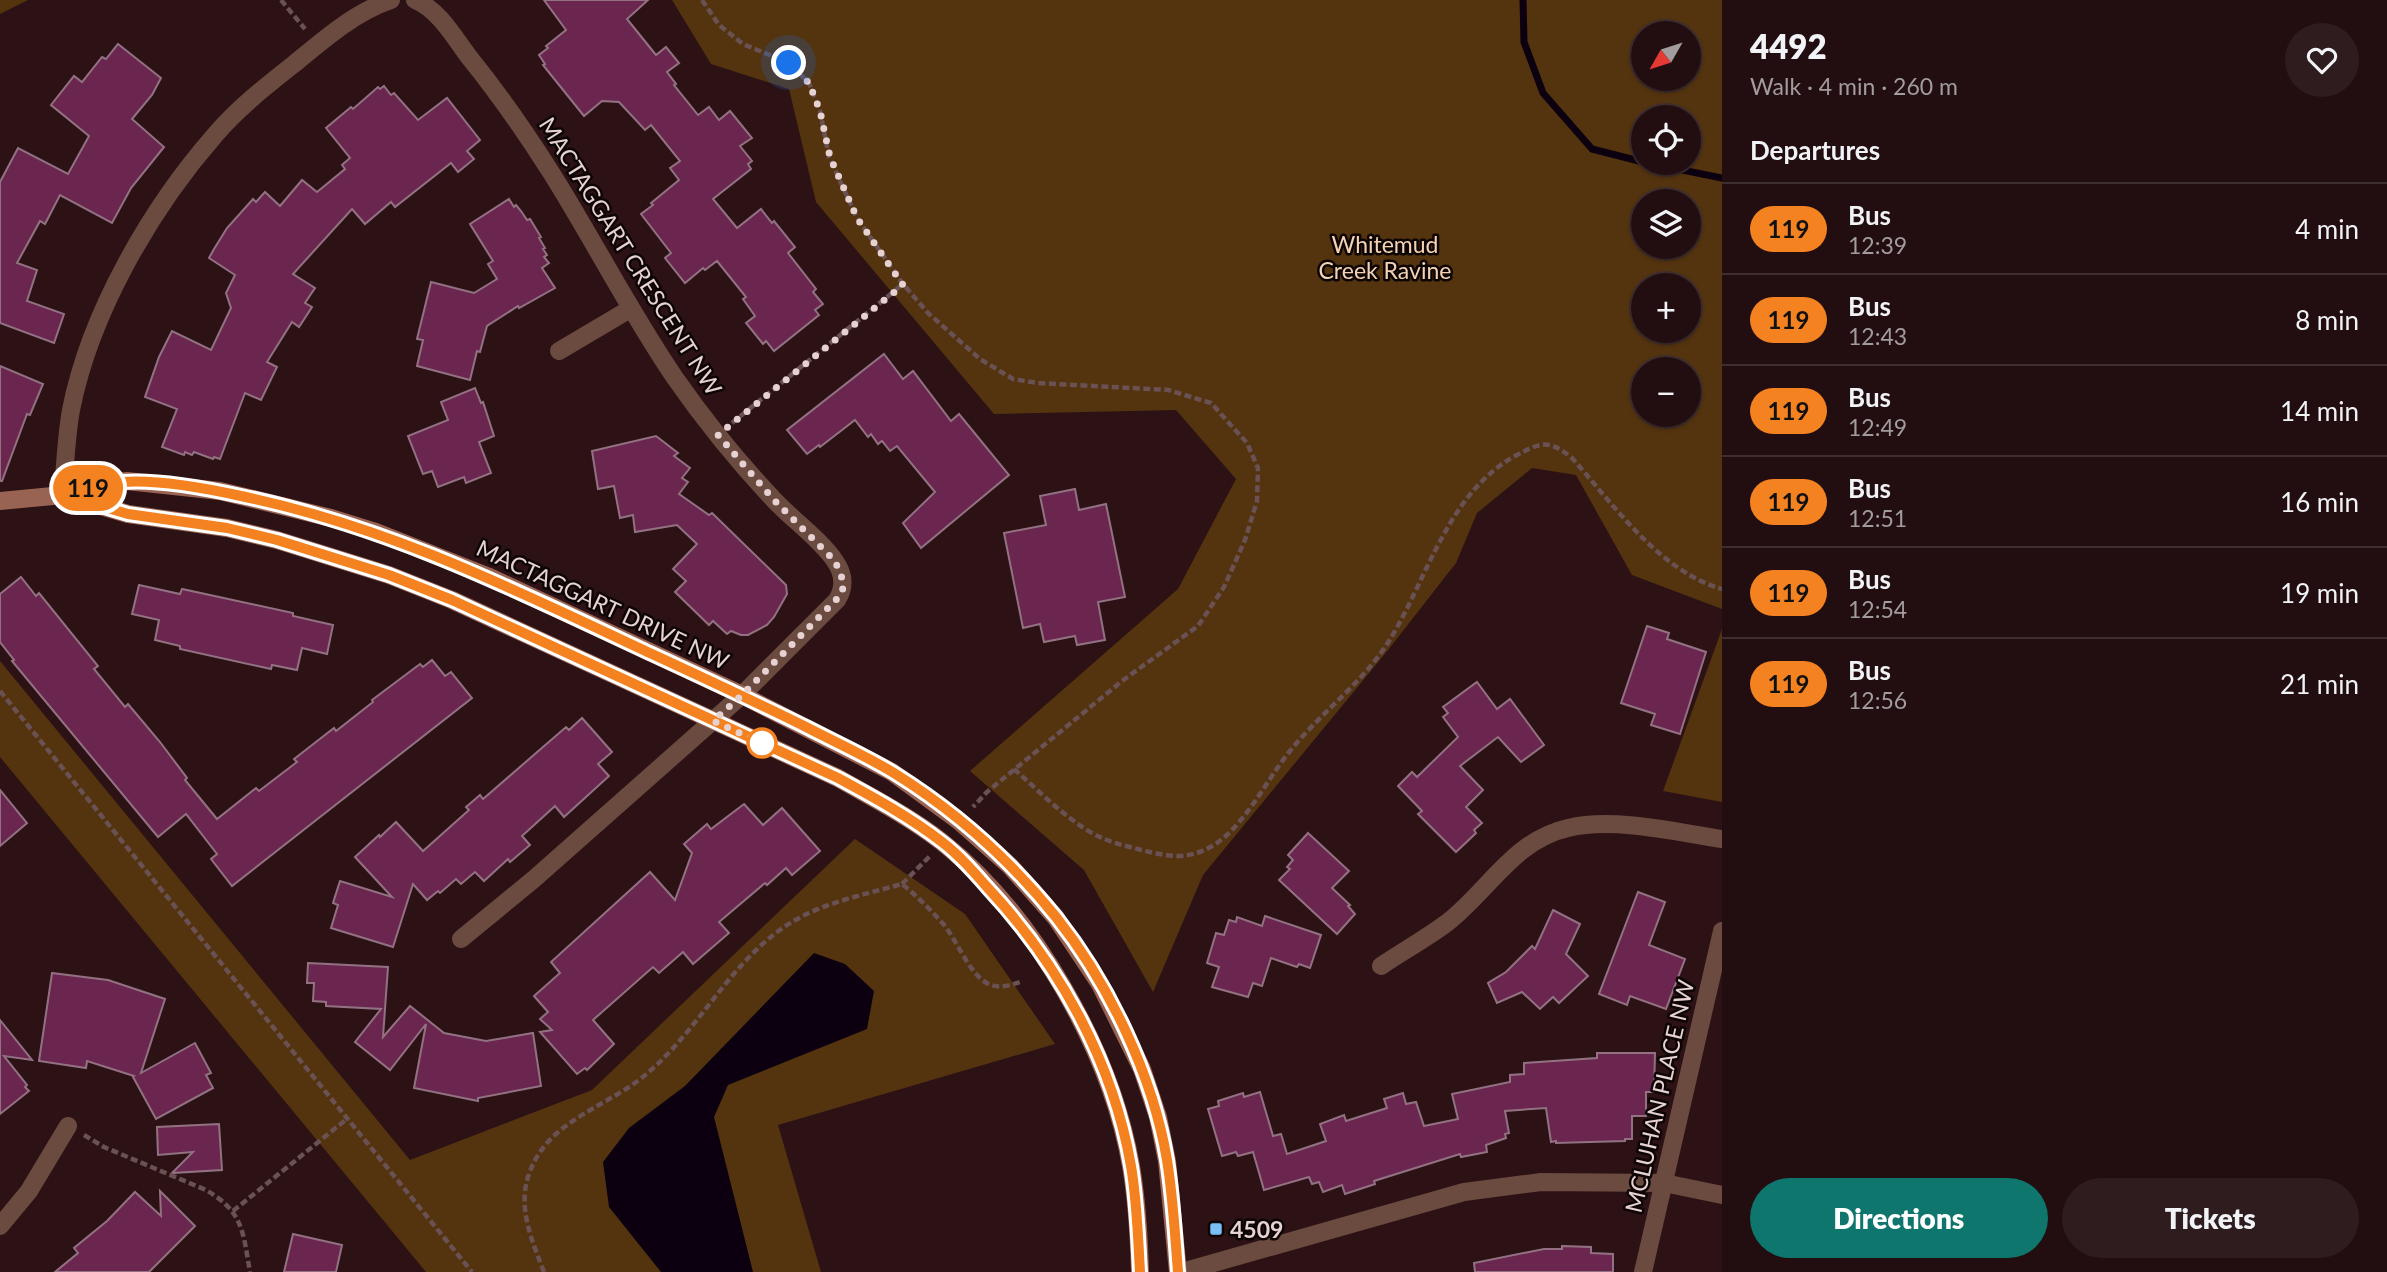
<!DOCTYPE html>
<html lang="en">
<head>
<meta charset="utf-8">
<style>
  :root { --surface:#220e10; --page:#2e1c1e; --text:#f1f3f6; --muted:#a29c9f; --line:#3f2e30; --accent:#0f766e }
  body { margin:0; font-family:Lato,sans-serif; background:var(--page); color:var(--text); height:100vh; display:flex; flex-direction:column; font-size:26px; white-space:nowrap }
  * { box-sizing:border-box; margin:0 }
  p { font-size:23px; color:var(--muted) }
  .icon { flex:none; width:38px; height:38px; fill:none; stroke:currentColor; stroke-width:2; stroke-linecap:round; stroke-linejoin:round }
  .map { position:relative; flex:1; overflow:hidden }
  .drawer { display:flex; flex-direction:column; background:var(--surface); width:665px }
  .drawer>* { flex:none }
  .badge { padding:0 14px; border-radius:23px; font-size:24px; line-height:46px }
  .needle { width:46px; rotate:231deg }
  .fabs { position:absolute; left:1631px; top:21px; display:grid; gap:14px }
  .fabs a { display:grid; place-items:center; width:70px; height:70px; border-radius:50%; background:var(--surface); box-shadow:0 2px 5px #0004,0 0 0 2px var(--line); font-size:35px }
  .you { position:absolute; width:35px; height:35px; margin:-18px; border:5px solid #fff; border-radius:50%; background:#1a73e8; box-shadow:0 0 0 10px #1a73e833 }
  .map>.badge { position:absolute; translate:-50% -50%; box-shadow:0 0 0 4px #fff }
  h2 { padding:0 28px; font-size:26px; line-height:63px }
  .round { display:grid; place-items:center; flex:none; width:74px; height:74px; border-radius:37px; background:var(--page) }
  .overview { display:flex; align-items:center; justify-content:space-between; height:119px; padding:0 28px }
  h1 { font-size:33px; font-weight:800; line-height:52px }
  .primary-button { display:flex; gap:14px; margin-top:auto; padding:14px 28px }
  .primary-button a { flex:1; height:80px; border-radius:42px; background:var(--accent); color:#fff; font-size:28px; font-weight:800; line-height:80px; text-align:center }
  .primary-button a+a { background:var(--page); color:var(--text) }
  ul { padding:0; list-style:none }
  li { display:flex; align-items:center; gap:21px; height:91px; padding:0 28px; border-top:2px solid var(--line) }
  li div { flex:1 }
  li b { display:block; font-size:26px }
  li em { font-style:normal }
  li .badge { min-width:77px; font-weight:700; text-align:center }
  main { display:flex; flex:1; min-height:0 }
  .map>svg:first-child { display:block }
</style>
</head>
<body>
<main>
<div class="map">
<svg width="1722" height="1272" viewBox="0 0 1722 1272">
  <rect width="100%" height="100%" fill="#2d1215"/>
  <!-- green -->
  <g fill="#54330f" fill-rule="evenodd">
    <polygon points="0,0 28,0 0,14"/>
    <path d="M672,0H1722V609L1632,575L1576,475L1532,468L1477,513L1456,563L1388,650L1203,875L1153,992L1084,870L970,771L1178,589L1236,479L1176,410L994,414L816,202L789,89L711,64ZM1643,33H1689V79H1643ZM1643,117H1689V163H1643ZM1689,201V247H1643V201ZM1643,285H1689V331H1643ZM1643,369H1689V415H1643Z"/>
    <polygon points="1722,629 1722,802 1663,791"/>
    <polygon points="0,661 410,1160 592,1090 855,839 965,914 1055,1044 778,1125 821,1272 426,1272 0,757"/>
  </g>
  <!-- water -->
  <polygon fill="#0c0010" points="814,953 845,964 874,991 867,1029 728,1085 714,1117 753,1272 661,1272 609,1207 603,1162 629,1128 685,1086"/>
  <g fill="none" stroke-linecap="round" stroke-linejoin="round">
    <!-- stream -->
    <g stroke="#0c0010" stroke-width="7">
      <polyline points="1523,0 1524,42 1543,93 1592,149 1643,162"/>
      <polyline points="1648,163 1722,178"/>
    </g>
  </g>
  <!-- building -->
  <g fill="#6a264e" stroke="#927282" stroke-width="2">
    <polygon points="544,0 648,0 627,19 656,55 666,47 679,63 667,72 676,84 674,85 698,115 709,107 719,120 730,111 752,138 740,146 752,161 748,164 751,169 713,199 737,228 761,209 772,223 774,221 795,247 788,253 816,289 813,292 823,304 815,310 819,315 774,351 766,341 763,344 746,323 755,316 743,299 746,297 717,261 705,270 703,268 685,283 665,258 671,253 641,214 653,205 651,203 679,180 670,168 680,161 651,125 645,130 619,102 602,101 584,116 543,65 545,64 539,55 548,48 546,46 566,30"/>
    <polygon points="118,44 161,78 152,95 132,119 164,147 131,188 112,223 60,195 45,224 40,221 17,263 37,270 27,301 64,314 54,343 0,323 0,182 18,148 68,174 89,136 51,105 74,76 82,82 102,57 106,59"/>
    <polygon points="384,86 391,95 394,93 418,120 447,98 480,140 467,151 474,159 458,172 451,163 395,207 391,202 365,224 352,209 293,274 315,288 305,303 312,307 299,327 292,322 267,362 277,367 261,400 245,393 220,459 214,457 213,459 194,452 192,455 185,452 184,455 162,447 177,409 145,397 159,357 172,331 211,350 231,308 226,293 235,275 209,258 214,249 227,228 253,199 256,202 265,192 280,206 302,180 317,192 345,169 342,165 350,158 326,128 351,107 353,109 378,87 380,89"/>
    <polygon points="509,199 514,207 516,205 521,211 527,220 530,219 541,237 539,238 545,248 543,249 547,255 544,257 549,263 542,268 555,288 519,308 518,306 487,326 480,352 477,351 470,380 417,366 423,340 417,339 431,282 474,293 497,279 488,264 493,261 470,224"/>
    <polygon points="884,354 903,379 913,371 951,421 959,414 1009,475 921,548 903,523 935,492 897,446 890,451 882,441 878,444 871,434 868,437 855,420 820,447 819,445 807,454 787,430"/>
    <polygon points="0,366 43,384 30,415 27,414 2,481 0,481"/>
    <polygon points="475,388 481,403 483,402 494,436 479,442 491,473 466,483 464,477 438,487 432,471 423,474 408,436 448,420 441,402"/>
    <polygon points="656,436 678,453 674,456 690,468 682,478 688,482 679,494 709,515 712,513 786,585 787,594 774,617 767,625 748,635 741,635 731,631 727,634 713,621 709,625 675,592 686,581 673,569 697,544 677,525 635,532 633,515 620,518 614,486 598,489 592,451"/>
    <polygon points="1075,489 1079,510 1106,504 1125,597 1098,602 1105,640 1077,645 1075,636 1044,642 1040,624 1023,628 1004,533 1046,525 1040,496"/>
    <polygon points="21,577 36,596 39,593 98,666 94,669 125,707 128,704 160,742 187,778 185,780 217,819 256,788 259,791 297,762 294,759 334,728 336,731 373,702 372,700 420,664 423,667 432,660 445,676 451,672 472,698 232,886 211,859 217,854 186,814 158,837 12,661 14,660 0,642 0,594"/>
    <polygon points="139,585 180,594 182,589 293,613 293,616 333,625 327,654 302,648 297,670 272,665 271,669 180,649 180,646 155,640 159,620 132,614"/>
    <polygon points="1647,626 1669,633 1667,639 1706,652 1680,734 1651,725 1655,714 1621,703"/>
    <polygon points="1477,682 1497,709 1510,699 1544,745 1521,762 1498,737 1460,766 1483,790 1466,807 1482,823 1474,830 1476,833 1456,852 1418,814 1422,811 1398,786 1412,772 1417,777 1458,737 1443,717 1448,713 1443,707"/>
    <polygon points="582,718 612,752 598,764 609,776 564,817 555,806 522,836 530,845 510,862 508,859 484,881 475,872 461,884 456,879 440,893 438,891 427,900 413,884 393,947 331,928 338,905 333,903 340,881 392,897 355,857 379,835 380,837 396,822 423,851 469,810 466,807 480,795 483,799 566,727 569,730"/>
    <polygon points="0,790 27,823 0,846"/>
    <polygon points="744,804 763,825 782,808 820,851 792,875 786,868 767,885 765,883 719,922 729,933 693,964 683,952 659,973 653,967 593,1020 614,1044 587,1070 585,1068 577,1074 540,1032 552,1030 540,1019 548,1012 534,996 560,973 551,962 650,872 675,900 692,853 684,844 707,824 711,829"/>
    <polygon points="1308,833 1349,871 1332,888 1350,905 1348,906 1355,914 1337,934 1279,880 1290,869 1287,867 1293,860 1288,855"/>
    <polygon points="1638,892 1665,902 1649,945 1685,959 1666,1009 1630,996 1627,1005 1599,994"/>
    <polygon points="1553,910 1580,924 1566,954 1588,976 1559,1003 1553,997 1540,1009 1522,992 1497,1003 1488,983 1506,972 1532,946 1535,949"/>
    <polygon points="1265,916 1321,935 1310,968 1299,964 1297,967 1271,958 1262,986 1253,983 1248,997 1212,987 1219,967 1207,963 1216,933 1224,935 1229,920 1236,922 1237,917 1262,926"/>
    <polygon points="308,963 388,967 383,1037 410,1006 444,1033 486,1041 533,1033 541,1086 478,1098 478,1101 414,1088 426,1024 390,1070 355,1042 381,1009 326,1006 326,1002 313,1001 314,983 307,983"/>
    <polygon points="52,973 108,980 165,999 141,1073 195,1043 211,1073 206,1075 213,1088 156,1119 133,1077 134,1076 87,1061 86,1068 39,1061"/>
    <polygon points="0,1020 32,1060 4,1056 27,1085 25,1087 29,1091 0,1114"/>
    <polygon points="1597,1053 1655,1053 1654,1092 1646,1092 1646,1116 1632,1116 1632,1139 1625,1139 1625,1141 1556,1143 1556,1141 1551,1142 1546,1108 1505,1111 1509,1133 1505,1134 1506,1138 1486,1145 1487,1152 1461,1157 1460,1154 1374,1181 1375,1184 1345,1194 1342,1185 1323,1192 1319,1182 1312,1184 1309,1177 1264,1190 1253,1152 1238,1156 1236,1152 1222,1156 1208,1109 1219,1106 1218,1101 1243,1093 1244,1097 1260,1092 1273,1136 1281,1134 1287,1154 1326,1141 1320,1124 1344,1115 1346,1121 1387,1108 1384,1099 1403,1093 1406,1104 1416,1102 1424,1126 1458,1119 1452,1094 1510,1082 1510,1075 1524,1074 1524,1063 1597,1058"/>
    <polygon points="219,1124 222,1170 172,1173 193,1152 158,1155 157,1127"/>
    <polygon points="160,1191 195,1226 149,1272 55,1272 78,1253 74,1248 107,1221 135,1192 161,1216"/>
    <polygon points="293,1234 342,1245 336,1272 284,1272"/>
    <polygon points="1562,1246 1591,1247 1591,1253 1613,1254 1613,1272 1475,1272 1474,1263 1544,1249 1562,1249"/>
  </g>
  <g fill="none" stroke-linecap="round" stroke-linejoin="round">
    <!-- path -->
    <g stroke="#6a5154" stroke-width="4.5" stroke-dasharray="7 3.5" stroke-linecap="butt">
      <polyline points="281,0 305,29"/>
      <polyline points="702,0 719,25 743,44 789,63 809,83 820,111 829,157 857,218 903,284 928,313 980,359 1013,379 1038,383 1168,390 1211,403 1247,443 1258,468 1257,501 1245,540 1224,587 1198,626 1122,681 987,792 973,807"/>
      <polyline points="732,423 903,284"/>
      <polyline points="0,691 472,1272"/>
      <path d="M1014,769C1039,791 1064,817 1092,833C1108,842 1125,846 1142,850C1153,853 1167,856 1179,856C1198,856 1217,845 1230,832C1254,808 1269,777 1290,751C1321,712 1362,684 1389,641C1428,578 1447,494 1515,456C1541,442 1549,439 1572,458C1614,505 1659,571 1722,589"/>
      <polyline points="902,884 931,855"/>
      <path d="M84,1135L104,1147L206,1190C244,1212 243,1233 250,1272"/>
      <polyline points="233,1211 348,1118"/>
      <path d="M544,1272C532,1241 517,1207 529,1174C547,1121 605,1108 644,1076C699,1031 728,964 787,925C821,903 863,895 902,884C918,897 932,911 945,926C958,943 972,979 991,985C1002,989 1013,984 1023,981"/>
    </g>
    <!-- street -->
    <g stroke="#6b4a3f" stroke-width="18">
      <path d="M415,0C439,10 454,37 469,57C499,94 526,133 552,174C594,241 630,312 675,378C705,421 739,463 775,501C794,521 820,539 835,561C844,574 845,587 837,600L742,695L534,879L461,939"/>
      <polyline points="559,351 630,309"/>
      <path d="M63,495C65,466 66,438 71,410C90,313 151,208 215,135C238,108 266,86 294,64C323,40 355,12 391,0"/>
      <path d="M1381,966C1403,951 1427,938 1448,922C1489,890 1514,840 1568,828C1614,817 1676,832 1722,839"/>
      <polyline points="0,1226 29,1191 68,1126"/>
      <polyline points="1182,1272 1464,1192 1541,1182 1664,1183 1722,1195"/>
      <polyline points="1643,1272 1722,931"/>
    </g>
    <!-- secondary -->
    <g stroke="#986353" stroke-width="18">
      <path d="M63,495L128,514L227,528L277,540L389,575L452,600L838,778C873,798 910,817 942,842C1034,915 1111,1051 1131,1166C1137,1201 1139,1236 1140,1272"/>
      <polyline points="0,501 63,495 99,485 127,481 220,491 331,518 376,532 487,576 742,695 892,772 959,821 1010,866 1056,918 1100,984 1142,1069 1158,1117 1167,1161 1178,1272"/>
    </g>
  </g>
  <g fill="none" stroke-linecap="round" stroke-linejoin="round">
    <!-- line casing -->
    <g stroke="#fff" stroke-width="16">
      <path id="line" d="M1140,1272C1138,1237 1137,1201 1131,1166C1113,1062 1059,964 987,887C973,871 959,855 942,842C910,817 873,797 838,778L452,600L389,575L277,540L227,528L128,514L64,495C83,489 102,484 122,482C159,479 205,488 241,496C390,527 515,590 652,654C704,678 756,702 808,728C837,743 866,756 894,773C955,811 1011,861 1056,917C1109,984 1153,1076 1167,1160C1173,1197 1175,1235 1178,1272"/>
    </g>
    <!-- line -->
    <use href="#line" stroke="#f58220" stroke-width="10"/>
    <!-- walk -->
    <polyline stroke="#e6d1d3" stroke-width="7" stroke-dasharray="0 12.6" points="762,743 713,721 742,695 836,600 842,592 844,583 835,561 774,500 718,435 903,285 857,218 830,157 820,111 809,83 789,63"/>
  </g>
  <!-- markers -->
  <circle fill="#fff" stroke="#f58220" stroke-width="3.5" cx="762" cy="743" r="14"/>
  <rect fill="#78bff7" stroke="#0d0404" stroke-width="2.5" x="1209" y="1222" width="14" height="14" rx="3.5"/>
  <g text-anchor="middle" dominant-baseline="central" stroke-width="5" stroke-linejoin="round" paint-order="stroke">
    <!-- park labels -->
    <g font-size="23" fill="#f4d3b4" stroke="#0d0404">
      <text x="1385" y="244">Whitemud<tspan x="1385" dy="26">Creek Ravine</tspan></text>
    </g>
    <!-- street labels -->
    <g font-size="23" fill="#e6d1d3" stroke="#0d0404">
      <text transform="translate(631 256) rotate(58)">MACTAGGART CRESCENT NW</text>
      <text transform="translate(603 604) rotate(25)">MACTAGGART DRIVE NW</text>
      <text transform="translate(1659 1096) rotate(-77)">MCLUHAN PLACE NW</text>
    </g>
    <!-- poi labels -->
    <g font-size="23" font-weight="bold" fill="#e6d1d3" stroke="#0d0404" text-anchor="start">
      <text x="1230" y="1229">4509</text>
    </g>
  </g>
</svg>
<div class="fabs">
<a><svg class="needle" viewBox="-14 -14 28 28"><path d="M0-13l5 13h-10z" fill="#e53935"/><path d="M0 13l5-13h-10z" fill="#a29c9f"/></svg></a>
<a><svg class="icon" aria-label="locate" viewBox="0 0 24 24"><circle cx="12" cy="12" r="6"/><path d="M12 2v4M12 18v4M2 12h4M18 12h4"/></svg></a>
<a><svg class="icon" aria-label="layers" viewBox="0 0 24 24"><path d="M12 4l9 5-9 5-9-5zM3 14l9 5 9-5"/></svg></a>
<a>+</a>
<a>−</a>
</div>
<div class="you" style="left:789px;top:63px"></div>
<b class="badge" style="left:88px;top:488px;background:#f58220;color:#111">119</b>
</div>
<section class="drawer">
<div class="overview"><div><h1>4492</h1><p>Walk · 4 min · 260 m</p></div><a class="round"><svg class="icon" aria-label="heart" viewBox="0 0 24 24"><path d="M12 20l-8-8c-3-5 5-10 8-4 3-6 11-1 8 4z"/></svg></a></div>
<h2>Departures</h2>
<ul>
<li><span class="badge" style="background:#f58220;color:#111">119</span><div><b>Bus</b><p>12:39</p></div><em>4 min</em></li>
<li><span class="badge" style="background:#f58220;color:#111">119</span><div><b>Bus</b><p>12:43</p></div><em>8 min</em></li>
<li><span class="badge" style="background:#f58220;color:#111">119</span><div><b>Bus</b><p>12:49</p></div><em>14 min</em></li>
<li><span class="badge" style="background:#f58220;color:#111">119</span><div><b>Bus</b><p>12:51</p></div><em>16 min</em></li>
<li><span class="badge" style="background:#f58220;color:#111">119</span><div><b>Bus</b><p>12:54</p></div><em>19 min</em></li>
<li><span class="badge" style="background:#f58220;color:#111">119</span><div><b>Bus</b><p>12:56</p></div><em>21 min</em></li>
</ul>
<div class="primary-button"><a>Directions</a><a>Tickets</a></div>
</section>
</main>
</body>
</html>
